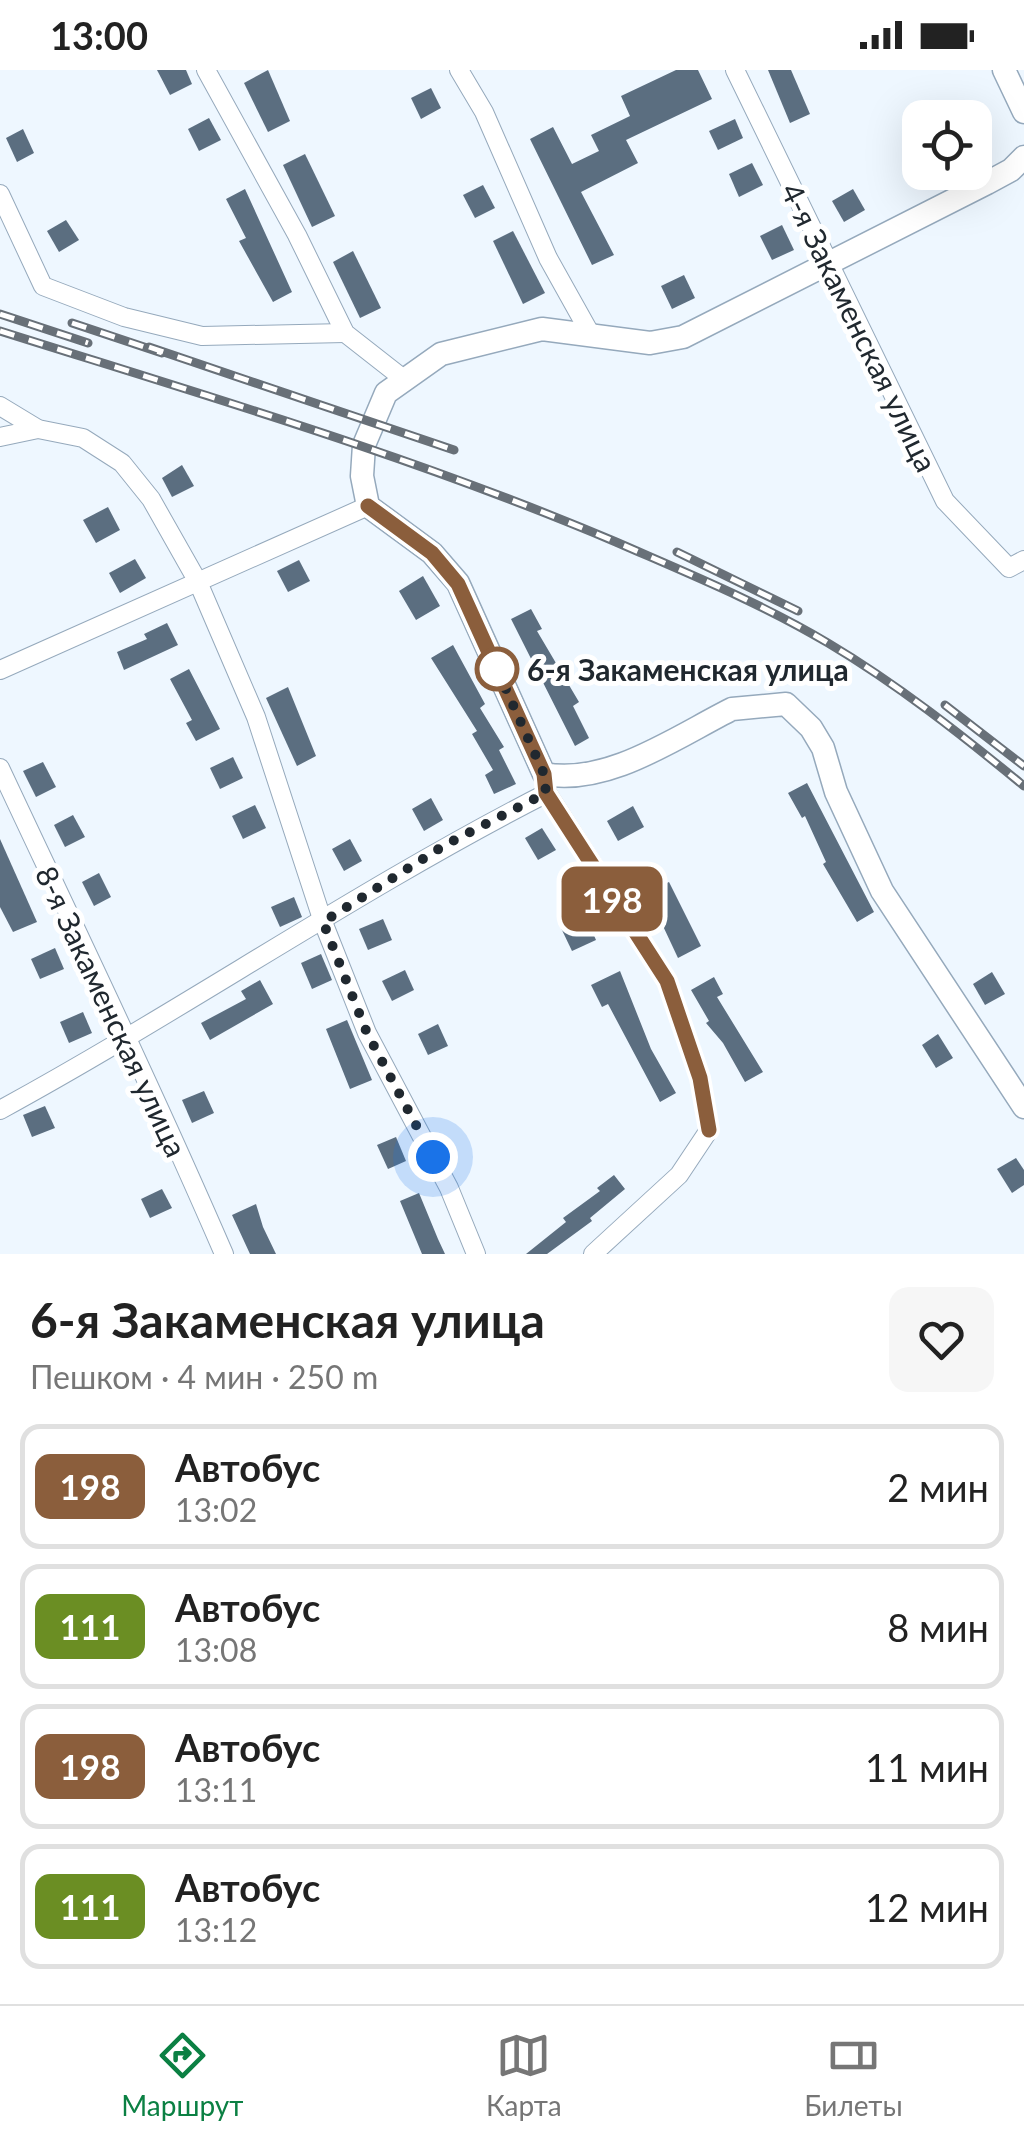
<!DOCTYPE html>
<html lang="ru">
<head>
<meta charset="utf-8">
<style>
  :root { --surface:#fff; --page:#f6f6f6; --text:#222; --muted:#767676; --line:#e0e0e0; --accent:#0b8043 }
  body { margin:0; font-family:Lato,sans-serif; background:var(--page); color:var(--text); height:100vh; display:flex; flex-direction:column; font-size:38px; white-space:nowrap }
  * { box-sizing:border-box; margin:0 }
  p { font-size:32px; color:var(--muted) }
  .icon { flex:none; width:55px; height:55px; fill:none; stroke:currentColor; stroke-width:2; stroke-linecap:round; stroke-linejoin:round }
  .map { position:relative; height:1184px; overflow:hidden }
  .side { display:flex; flex-direction:column; background:var(--surface); flex:1 }
  .side>* { flex:none }
  .badge { padding:0 20px; border-radius:15px; font-size:35px; line-height:65px }
  .controls { position:absolute; left:902px; top:30px; display:grid; gap:20px }
  .controls a { display:grid; place-items:center; width:90px; height:90px; border-radius:20px; background:var(--surface); box-shadow:0 10px 40px #0002; font-size:50px }
  .you { position:absolute; width:50px; height:50px; margin:-25px; border:8px solid #fff; border-radius:50%; background:#1a73e8; box-shadow:0 0 0 15px #1a73e833 }
  .map>.badge { position:absolute; translate:-50% -50%; box-shadow:0 0 0 5px #fff }
  .round { display:grid; place-items:center; flex:none; width:105px; height:105px; border-radius:20px; background:var(--page) }
  .head { display:flex; align-items:center; justify-content:space-between; height:170px; padding:0 30px }
  h1 { font-size:48px; font-weight:700; line-height:75px }
  ul { padding:0; list-style:none }
  li { display:flex; align-items:center; gap:30px; height:125px; margin:0 20px 15px; padding:0 10px; border:5px solid var(--line); border-radius:20px }
  li div { flex:1 }
  li b { display:block; font-size:38px }
  li em { font-style:normal }
  li .badge { min-width:110px; font-weight:700; text-align:center }
  .status { display:flex; justify-content:space-between; align-items:center; height:70px; padding:0 50px; background:var(--surface); direction:ltr }
  .status svg { height:28px; fill:currentColor }
  .tabs { display:flex; justify-content:space-around; align-items:center; height:140px; border-top:2px solid var(--line); background:var(--surface); font-size:28px; color:var(--muted) }
  .tabs a { display:grid; justify-items:center; gap:5px }
  .tabs .on { color:var(--accent) }
  .map>svg:first-child { display:block }
</style>
</head>
<body>
<div class="status"><b>13:00</b><svg viewBox="0 0 49 12"><path d="M0 12V9h3v3zM5 12V6h3v6zM10 12V3h3v9zM15 12V0h3v12zM26 1h20v11H26zM47 4h2v5h-2z"/></svg></div>
<div class="map">
<svg width="1024" height="1184" viewBox="0 0 1024 1184">
  <rect width="100%" height="100%" fill="#eef7ff"/>
  <!-- building -->
  <g fill="#5b6e80">
    <polygon points="157,0 186,0 192,14 170,25"/>
    <polygon points="268,0 290,51 268,62 244,13"/>
    <polygon points="676,0 698,0 712,29 626,70 638,93 581,122 614,185 592,195 530,69 553,57 572,94 599,81 591,65 630,46 621,26"/>
    <polygon points="768,0 791,0 810,44 790,53"/>
    <polygon points="431,18 441,38 421,49 411,28"/>
    <polygon points="209,48 221,70 199,81 188,59"/>
    <polygon points="735,49 743,68 718,80 709,61"/>
    <polygon points="23,59 34,83 17,92 6,68"/>
    <polygon points="305,84 335,146 312,157 283,95"/>
    <polygon points="752,93 763,115 739,127 729,104"/>
    <polygon points="483,115 495,138 475,148 463,125"/>
    <polygon points="245,119 292,222 273,232 239,171 246,168 226,129"/>
    <polygon points="853,119 865,140 844,152 832,131"/>
    <polygon points="66,150 79,170 59,182 47,161"/>
    <polygon points="782,155 794,180 772,190 760,166"/>
    <polygon points="513,161 545,223 523,234 493,171"/>
    <polygon points="353,181 381,238 360,248 333,192"/>
    <polygon points="684,205 695,228 672,239 661,216"/>
    <polygon points="182,395 194,416 172,427 162,408"/>
    <polygon points="108,437 120,460 96,473 83,450"/>
    <polygon points="135,489 146,508 120,523 109,503"/>
    <polygon points="299,490 310,511 288,522 277,501"/>
    <polygon points="423,506 440,536 416,550 399,521"/>
    <polygon points="531,539 542,559 537,561 579,632 573,636 589,668 575,676 511,549"/>
    <polygon points="167,553 178,575 124,600 117,582 147,569 144,564"/>
    <polygon points="453,575 485,634 480,638 504,677 499,680 516,714 494,724 485,705 493,700 472,664 477,661 431,588"/>
    <polygon points="189,599 220,659 196,671 186,653 192,650 170,609"/>
    <polygon points="288,617 316,686 297,696 266,628"/>
    <polygon points="233,687 243,708 220,719 210,698"/>
    <polygon points="43,692 56,717 36,727 23,701"/>
    <polygon points="807,713 874,842 857,852 823,794 826,792 805,746 802,748 788,723"/>
    <polygon points="431,728 443,750 424,761 412,739"/>
    <polygon points="255,735 266,758 243,769 232,746"/>
    <polygon points="633,736 644,757 618,771 607,751"/>
    <polygon points="73,745 85,767 65,777 54,755"/>
    <polygon points="542,758 556,780 538,790 525,768"/>
    <polygon points="0,769 37,852 13,862 0,837"/>
    <polygon points="350,769 362,791 344,801 332,779"/>
    <polygon points="99,803 111,827 94,836 82,812"/>
    <polygon points="669,812 701,876 678,888 647,822"/>
    <polygon points="294,827 302,847 280,857 271,837"/>
    <polygon points="586,847 596,870 572,881 561,858"/>
    <polygon points="383,849 392,870 368,880 359,859"/>
    <polygon points="55,878 64,899 40,909 31,889"/>
    <polygon points="321,884 332,910 312,919 301,893"/>
    <polygon points="405,900 414,920 392,931 382,911"/>
    <polygon points="620,901 651,979 676,1023 660,1032 608,934 602,937 591,915"/>
    <polygon points="992,902 1005,924 985,935 973,914"/>
    <polygon points="714,907 723,924 717,927 763,1002 745,1012 723,973 706,953 709,951 691,920"/>
    <polygon points="260,910 273,934 210,970 201,953 246,929 241,921"/>
    <polygon points="83,942 92,963 69,973 60,952"/>
    <polygon points="347,950 372,1010 350,1019 326,959"/>
    <polygon points="438,954 448,976 428,985 418,964"/>
    <polygon points="938,964 953,988 936,998 922,975"/>
    <polygon points="204,1021 214,1043 192,1053 182,1030"/>
    <polygon points="45,1036 55,1058 32,1067 23,1045"/>
    <polygon points="396,1067 406,1091 388,1099 377,1075"/>
    <polygon points="1016,1088 1024,1100 1024,1115 1012,1123 997,1099"/>
    <polygon points="614,1105 625,1119 590,1148 592,1151 547,1184 526,1184 566,1152 563,1148 600,1121 597,1118"/>
    <polygon points="162,1119 172,1138 150,1148 141,1129"/>
    <polygon points="419,1123 438,1169 445,1184 422,1184 400,1131"/>
    <polygon points="256,1134 263,1157 276,1184 250,1184 232,1145"/>
  </g>
  <g fill="none" stroke-linecap="round" stroke-linejoin="round">
    <!-- minor casing -->
    <g stroke="#95a9bc" stroke-width="20">
      <g id="minor">
        <polyline points="206,0 297,165 345,263 405,310"/>
        <polyline points="459,0 484,42 548,188 591,265"/>
        <polyline points="735,0 945,431 1009,498 1024,490"/>
        <polyline points="0,124 43,216 124,247 202,266 345,263"/>
        <polyline points="0,336 38,359 83,368 122,393 151,429 198,512 256,647 323,852 367,963 449,1118 476,1184"/>
        <polyline points="0,367 38,359"/>
        <polyline points="0,600 368,436"/>
        <path d="M0,698C76,860 153,1020 224,1184"/>
        <polyline points="545,714 547,723 667,911 700,1008 709,1060 679,1105 593,1184"/>
        <path d="M0,1040C185,939 359,819 547,723"/>
      </g>
    </g>
    <!-- tertiary casing -->
    <g stroke="#95a9bc" stroke-width="25">
      <g id="tertiary">
        <polyline points="1004,0 1024,42"/>
        <path d="M1024,87L1011,100L987,113L683,267L650,273L542,259L441,284L386,323L364,375L362,406L368,436L432,483L458,513L544,704C608,716 676,667 732,639L786,634L811,658L823,678L836,722L882,821L1024,1037"/>
      </g>
    </g>
    <!-- minor -->
    <use href="#minor" stroke="#fff" stroke-width="18"/>
    <!-- tertiary -->
    <use href="#tertiary" stroke="#fff" stroke-width="22"/>
    <!-- rail casing -->
    <g stroke="#687078" stroke-width="9">
      <g id="rail">
        <polyline points="0,244 88,273"/>
        <polyline points="72,253 162,283"/>
        <path d="M0,261C207,326 416,387 616,472C687,503 761,533 828,573C897,614 962,665 1024,716"/>
        <polyline points="149,277 454,380"/>
        <polyline points="677,482 798,541"/>
        <polyline points="945,635 1024,696"/>
      </g>
    </g>
    <!-- rail -->
    <use href="#rail" stroke="#fff" stroke-width="5" stroke-dasharray="15" stroke-linecap="butt"/>
  </g>
  <g fill="none" stroke-linecap="round" stroke-linejoin="round">
    <!-- line casing -->
    <g stroke="#fff" stroke-width="22">
      <polyline id="line" points="368,436 432,483 458,514 544,704 546,723 667,911 700,1008 709,1060"/>
    </g>
    <!-- line -->
    <use href="#line" stroke="#8b5e3c" stroke-width="15"/>
    <!-- walk -->
    <polyline stroke="#20282f" stroke-width="10" stroke-dasharray="0 18" points="433,1087 367,963 323,852 445,775 546,723 544,704 492,588 497,599"/>
  </g>
  <!-- markers -->
  <circle fill="#fff" stroke="#8b5e3c" stroke-width="5" cx="497" cy="599" r="20"/>
  <g text-anchor="middle" dominant-baseline="central" stroke-width="10" stroke-linejoin="round" paint-order="stroke">
    <!-- street labels -->
    <g font-size="30" fill="#20282f" stroke="#fff">
      <text transform="translate(860 257) rotate(64)">4-я Закаменская улица</text>
      <text transform="translate(112 941) rotate(65)">8-я Закаменская улица</text>
    </g>
    <!-- stop labels -->
    <g font-size="30" font-weight="bold" fill="#20282f" stroke="#fff" text-anchor="start">
      <text x="527" y="599">6-я Закаменская улица</text>
    </g>
  </g>
</svg>
<div class="controls">
<a><svg class="icon" aria-label="locate" viewBox="0 0 24 24"><circle cx="12" cy="12" r="6"/><path d="M12 2v4M12 18v4M2 12h4M18 12h4"/></svg></a>
</div>
<div class="you" style="left:433px;top:1087px"></div>
<b class="badge" style="left:612px;top:829px;background:#8b5e3c;color:#fff">198</b>
</div>
<section class="side">
<div class="head"><div><h1>6-я Закаменская улица</h1><p>Пешком · 4 мин · 250 m</p></div><a class="round"><svg class="icon" aria-label="heart" viewBox="0 0 24 24"><path d="M12 20l-8-8c-3-5 5-10 8-4 3-6 11-1 8 4z"/></svg></a></div>
<ul>
<li><span class="badge" style="background:#8b5e3c;color:#fff">198</span><div><b>Автобус</b><p>13:02</p></div><em>2 мин</em></li>
<li><span class="badge" style="background:#6b8e23;color:#fff">111</span><div><b>Автобус</b><p>13:08</p></div><em>8 мин</em></li>
<li><span class="badge" style="background:#8b5e3c;color:#fff">198</span><div><b>Автобус</b><p>13:11</p></div><em>11 мин</em></li>
<li><span class="badge" style="background:#6b8e23;color:#fff">111</span><div><b>Автобус</b><p>13:12</p></div><em>12 мин</em></li>
</ul>
</section>
<nav class="tabs">
<a class="on"><svg class="icon" aria-label="directions" viewBox="0 0 24 24"><path d="M12 3l9 9-9 9-9-9zM9 14v-3h6M13 9l2 2-2 2"/></svg>Маршрут</a>
<a><svg class="icon" aria-label="map" viewBox="0 0 24 24"><path d="M3 6l6-2 6 2 6-2v14l-6 2-6-2-6 2zM9 4v14M15 6v14"/></svg>Карта</a>
<a><svg class="icon" aria-label="tickets" viewBox="0 0 24 24"><path d="M3 7h18v10H3zM15 7v10"/></svg>Билеты</a>
</nav>
</body>
</html>
